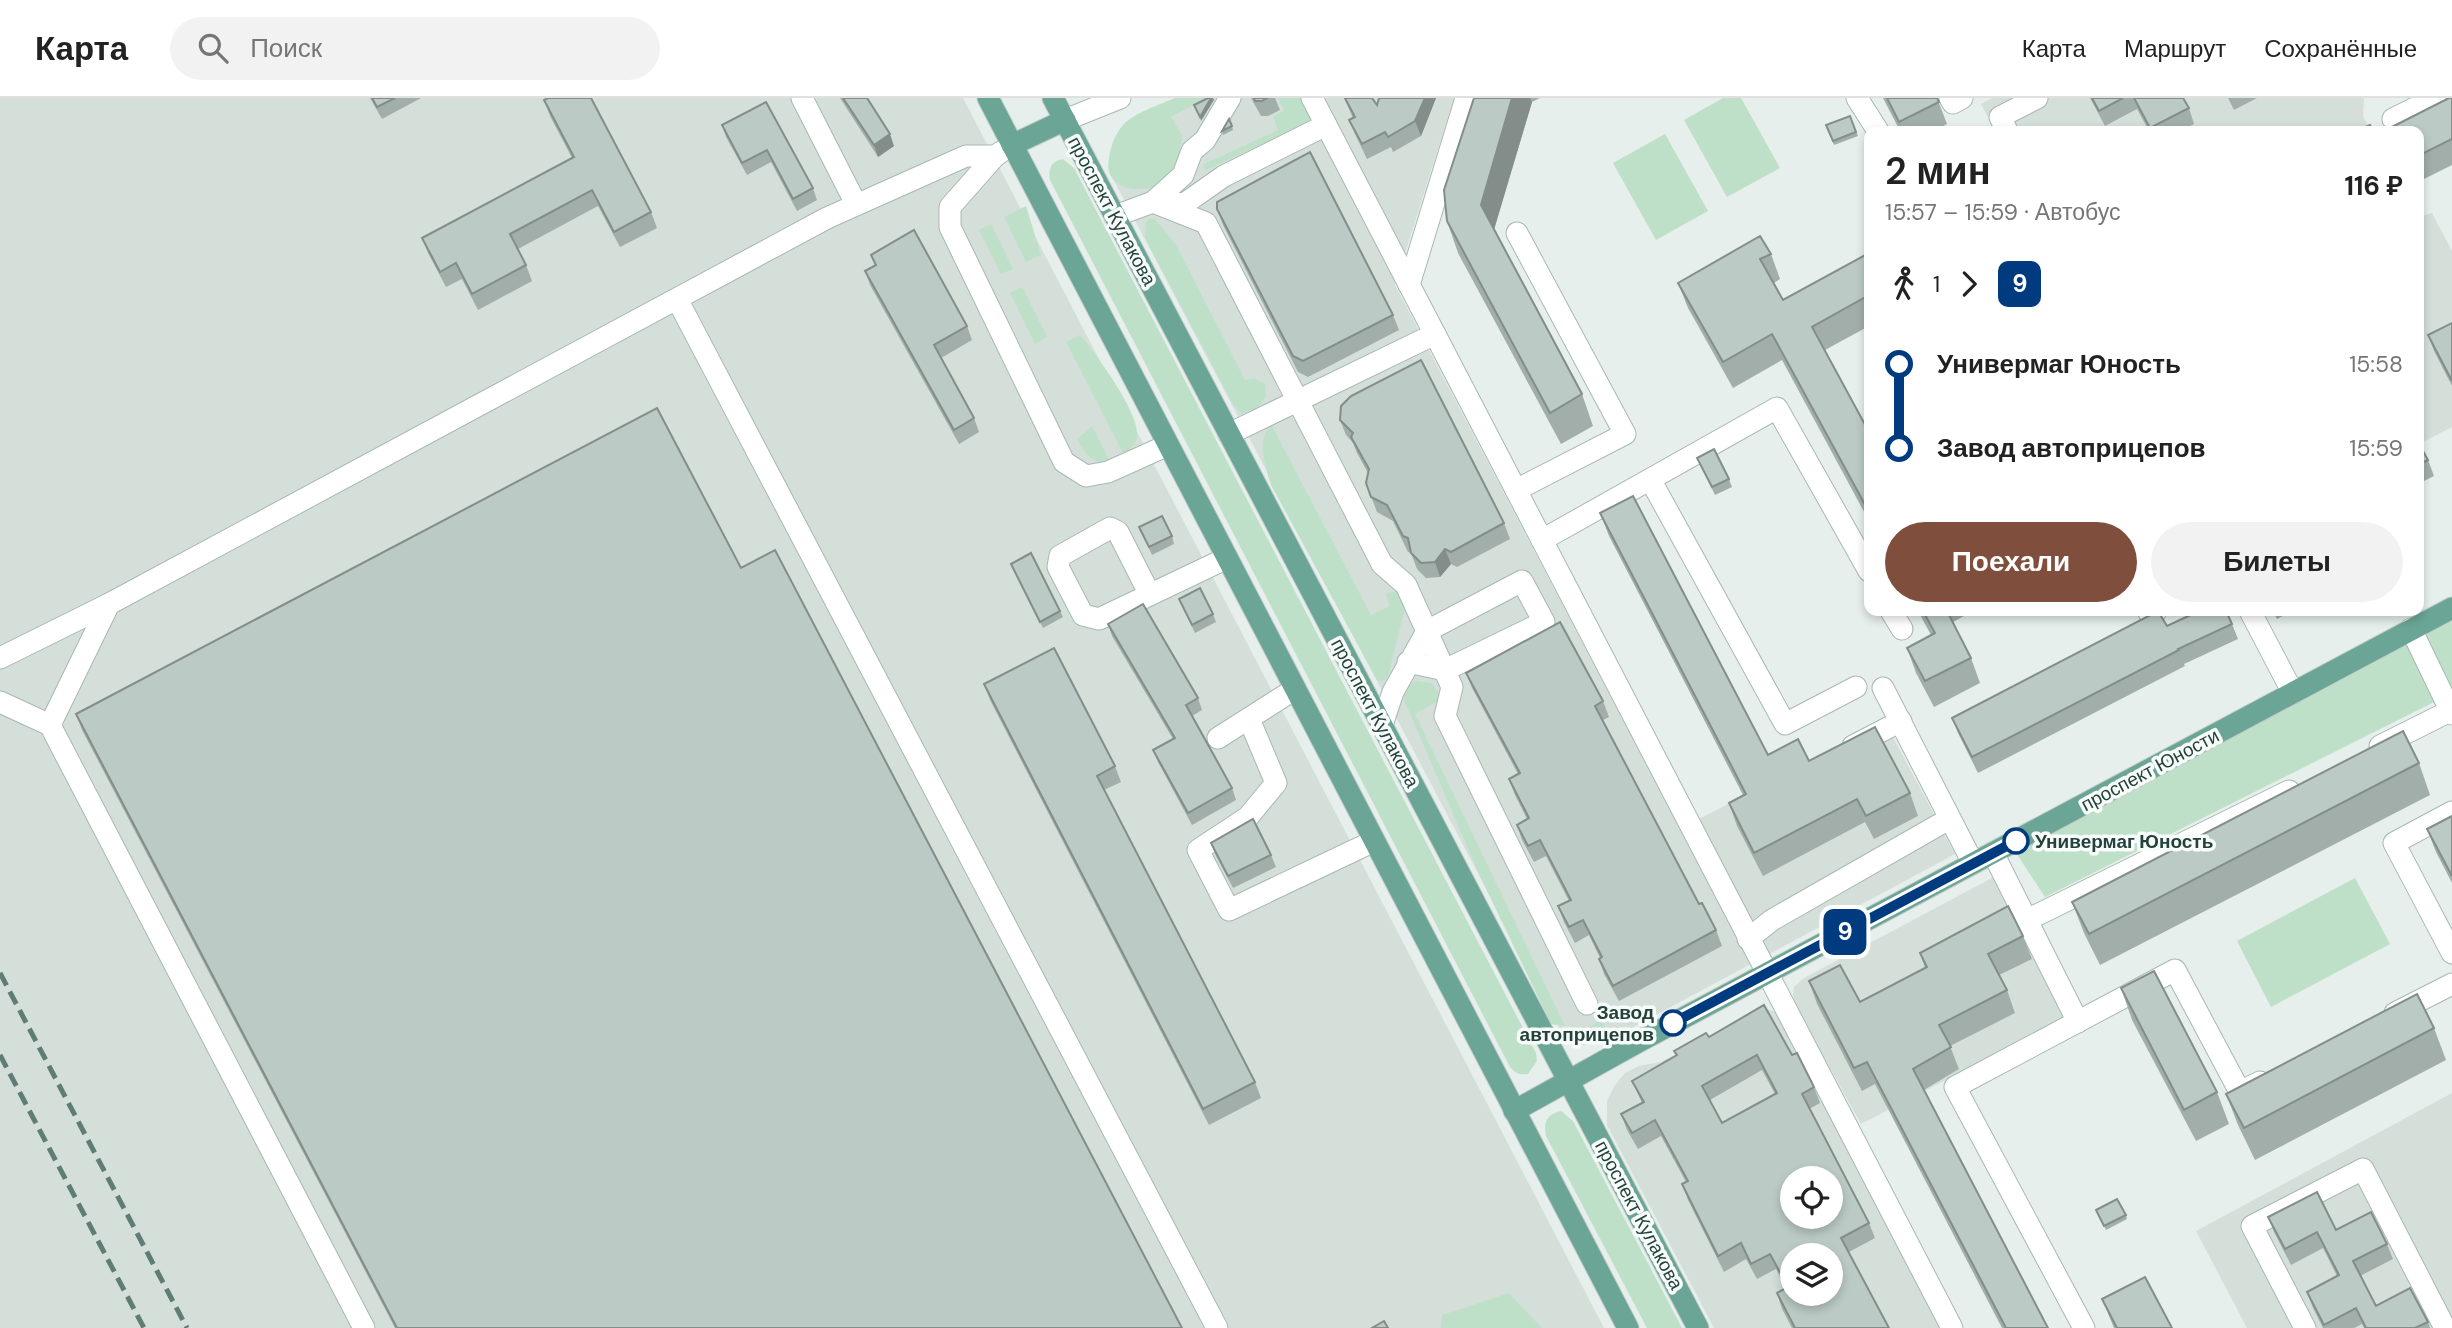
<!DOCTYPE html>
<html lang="ru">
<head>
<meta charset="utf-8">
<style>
  :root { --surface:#fff; --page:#f2f2f2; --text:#222; --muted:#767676; --line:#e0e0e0; --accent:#804e3d }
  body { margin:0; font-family:"DM Sans",sans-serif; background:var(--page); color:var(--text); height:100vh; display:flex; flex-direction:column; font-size:26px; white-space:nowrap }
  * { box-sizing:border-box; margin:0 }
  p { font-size:23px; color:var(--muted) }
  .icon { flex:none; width:38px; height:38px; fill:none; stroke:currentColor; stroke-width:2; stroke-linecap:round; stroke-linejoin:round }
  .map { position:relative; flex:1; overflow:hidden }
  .sheet { position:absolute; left:1864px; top:28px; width:560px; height:490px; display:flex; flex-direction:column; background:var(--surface); border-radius:14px; box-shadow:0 4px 10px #0003 }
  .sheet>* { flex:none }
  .badge { padding:0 14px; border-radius:10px; font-size:24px; line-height:46px }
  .buttons { position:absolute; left:1780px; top:1068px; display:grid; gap:14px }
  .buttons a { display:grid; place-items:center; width:63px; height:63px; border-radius:50%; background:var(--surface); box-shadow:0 4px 10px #0003; font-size:35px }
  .map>.badge { position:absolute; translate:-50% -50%; box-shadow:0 0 0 4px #fff }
  .legs { display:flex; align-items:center; gap:10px; height:77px; padding:0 21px; font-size:23px }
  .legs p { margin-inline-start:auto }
  .headline { display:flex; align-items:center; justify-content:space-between; height:119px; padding:0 21px }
  h1 { font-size:38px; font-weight:600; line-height:52px }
  .primary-button { display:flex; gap:14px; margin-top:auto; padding:14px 21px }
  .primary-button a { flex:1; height:80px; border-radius:42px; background:var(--accent); color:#fff; font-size:28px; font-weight:600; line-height:80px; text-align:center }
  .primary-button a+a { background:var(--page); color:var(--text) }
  ul { padding:0 21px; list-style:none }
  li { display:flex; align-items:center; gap:24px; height:84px; font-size:26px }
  li i { display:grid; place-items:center; width:10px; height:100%; margin:0 9px; background:currentColor }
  li i::after { content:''; width:18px; height:18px; margin:-9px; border:5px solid; border-radius:50%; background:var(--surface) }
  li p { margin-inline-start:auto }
  li:first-child i { background:linear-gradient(#0000 50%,currentColor 0) }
  li:last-child i { background:linear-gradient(currentColor 50%,#0000 0) }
  header { display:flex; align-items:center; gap:42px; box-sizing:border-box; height:98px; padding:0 35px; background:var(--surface); border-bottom:2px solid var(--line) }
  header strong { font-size:33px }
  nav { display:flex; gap:38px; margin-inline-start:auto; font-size:24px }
  .search { width:490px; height:63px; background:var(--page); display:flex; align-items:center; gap:18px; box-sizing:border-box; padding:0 24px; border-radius:38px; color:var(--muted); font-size:26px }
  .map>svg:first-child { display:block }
</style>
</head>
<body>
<header>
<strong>Карта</strong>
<div class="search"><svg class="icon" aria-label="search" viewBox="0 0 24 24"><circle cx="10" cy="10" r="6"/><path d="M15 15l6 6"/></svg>Поиск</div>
<nav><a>Карта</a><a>Маршрут</a><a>Сохранённые</a></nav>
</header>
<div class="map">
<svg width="2452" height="1230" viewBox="0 0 2452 1230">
  <rect width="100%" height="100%" fill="#e6efeb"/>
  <!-- built -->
  <g fill="#d4dfda" fill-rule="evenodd">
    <polygon points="0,0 963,0 1604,1230 0,1230"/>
    <polygon points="1175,0 1454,0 1395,187 1680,731 1885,624 1955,756 1613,940 1598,945 1584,947 1573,945 1563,937 1109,73 1110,56 1114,42 1126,24"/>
    <polygon points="1992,0 2364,0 2363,18 2371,33 1995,33 1981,6"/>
    <polygon points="2432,115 2452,153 2452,329 2419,346 2419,119"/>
    <polygon points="1992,780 2001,780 2071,917 1861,1026 1798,912 1793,898 1794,889 1804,880"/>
    <path d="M1767,911L1776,914L1944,1230H1714L1607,1027V1003L1615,987L1625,975L1639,968L1660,964ZM1792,1080H1830V1118H1792ZM1792,1157H1830V1195H1792Z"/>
    <polygon points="2452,995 2452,1230 2247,1230 2196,1133"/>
  </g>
  <!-- green -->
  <g fill="#bfe0c8">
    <path d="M1175,0H1207L1171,19L1182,37C1181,49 1178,63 1173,74C1162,94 1118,100 1109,74C1107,66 1110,54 1112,47C1114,40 1120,29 1126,24C1139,13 1159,7 1175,0Z"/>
    <polygon points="1278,0 1302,0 1310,14 1310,24 1206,72 1203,70 1204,66 1278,32 1273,19 1284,12"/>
    <polygon points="1723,0 1741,0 1780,70 1727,99 1684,22"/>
    <polygon points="1665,36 1708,113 1656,142 1613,65"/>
    <path d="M1063,61L1074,70L1536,955L1537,963L1528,976C1520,977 1516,976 1510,969L1050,82C1048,71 1051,63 1063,61Z"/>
    <polygon points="1026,108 1041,157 1026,164 1004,119"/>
    <polygon points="1150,121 1155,121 1176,147 1245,282 1254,280 1265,286 1266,298 1256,311 1241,315 1234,308 1145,140 1146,124"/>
    <polygon points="991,126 1013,171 1001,176 979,132"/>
    <polygon points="1022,189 1047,239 1035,246 1010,195"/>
    <path d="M1080,237C1095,255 1141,316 1137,339C1135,346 1128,352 1124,357L1066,244Z"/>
    <path d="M1092,328L1110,364C1091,366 1085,356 1077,341Z"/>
    <path d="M1272,328L1371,517L1390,508L1386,497L1387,495L1398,493L1406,506L1389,575L1386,581L1382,583L1377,582L1271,387C1266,371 1255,338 1272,328Z"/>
    <polygon points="2452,522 2452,595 2045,799 2016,755"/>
    <path d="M1416,583L1432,585L1442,601L1415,616L1565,928L1551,926L1479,776L1405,604C1403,595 1408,587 1416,583Z"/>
    <polygon points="2355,780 2390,846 2271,909 2237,843"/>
    <polygon points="1602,922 1610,940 1581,947 1568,940"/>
    <path d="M1561,1013L1573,1023L1682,1230H1647L1546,1038C1543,1024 1547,1016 1561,1013Z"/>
    <polygon points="1509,1195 1542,1230 1441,1230 1442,1217"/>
  </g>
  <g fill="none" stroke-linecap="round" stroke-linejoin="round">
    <!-- minor casing -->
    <g stroke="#a8b8b2" stroke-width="23">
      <g id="minor">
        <polyline points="802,0 856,106"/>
        <polyline points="1312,0 1952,1230"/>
        <polyline points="1857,0 1878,33"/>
        <polyline points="1950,0 1953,5 1962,0"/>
        <polyline points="2393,21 2435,0"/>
        <polyline points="1065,22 1120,0"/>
        <polyline points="2007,33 2000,19 2037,0"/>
        <polyline points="1001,54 995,58 950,109 950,129 1064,364 1086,378 1108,374 1168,347"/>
        <polyline points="1153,104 1206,125 1382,466 1406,487 1452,589 1445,618 1587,906"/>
        <polyline points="1162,104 1184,106 1224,78 1326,27"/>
        <polyline points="1115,118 1153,104 1183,77 1192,53 1205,42 1230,0"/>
        <polyline points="1409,187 1466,0"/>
        <polyline points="677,201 1217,1230"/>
        <polyline points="1229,336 1435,236"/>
        <polyline points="1651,383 1785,626 1856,589"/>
        <polyline points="1516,392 1625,336 1517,135"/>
        <polyline points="1542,442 1777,310 1869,473"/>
        <polyline points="1150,497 1118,434 1110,430 1060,458 1058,469 1083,517 1099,521 1227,460"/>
        <polyline points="109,506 50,627 364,1230"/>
        <polyline points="1891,513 1902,531"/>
        <polyline points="2148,513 2156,513"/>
        <polyline points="2250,513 2293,595"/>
        <polyline points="2411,531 2452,616"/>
        <polyline points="0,560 109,506 827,120 966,58 995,58"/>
        <polyline points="1883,590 1973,765"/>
        <polyline points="0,604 50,627"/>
        <polyline points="1249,621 1276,685 1248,719 1198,752 1229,812 1374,743"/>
        <polyline points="1382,627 1393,594 1427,533 1522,483 1544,524 1445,572 1408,564"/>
        <polyline points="1218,640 1295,591"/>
        <polyline points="1853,648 1901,623"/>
        <polyline points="2380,648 2452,612"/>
        <polyline points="2452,714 2394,745 2452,855"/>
        <polyline points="1993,755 2078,924"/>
        <polyline points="2027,822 2289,693"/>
        <polyline points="1748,841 1772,822 1949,721"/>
        <polyline points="2395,915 2452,886"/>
        <polyline points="2084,1230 1955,989 2175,872 2240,994 2260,984"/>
        <polyline points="2305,1230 2252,1128 2363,1071 2445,1230"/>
      </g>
    </g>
    <!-- major casing -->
    <g stroke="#c2cac8" stroke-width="23">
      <g id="major">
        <polyline points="988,0 1628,1230"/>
        <polyline points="1053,0 1698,1230"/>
        <polyline points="1012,47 1065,22"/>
        <polyline points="1514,1013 1640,943 2452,510"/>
      </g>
    </g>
    <!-- minor -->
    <use href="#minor" stroke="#fff" stroke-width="21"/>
    <!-- major -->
    <use href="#major" stroke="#6aa596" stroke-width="21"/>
    <!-- rail -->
    <g stroke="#5f7d75" stroke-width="5" stroke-dasharray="14 7" stroke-linecap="butt">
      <polyline points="0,875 187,1230"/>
      <polyline points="0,957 144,1230"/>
    </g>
  </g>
  <!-- wall -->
  <g fill="#a1aea9" fill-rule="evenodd">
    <polygon points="370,0 421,0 382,21"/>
    <polygon points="840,0 867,0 894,48 878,59"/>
    <polygon points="1251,0 1275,0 1280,12 1268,18 1261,18"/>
    <polygon points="1344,0 1377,7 1436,0 1421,38 1393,54 1391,49 1367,61 1355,36 1349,22 1353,20"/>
    <polygon points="1474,0 1540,0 1532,4 1494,132 1582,296 1593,328 1561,346 1458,155 1447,123"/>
    <polygon points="1883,0 1937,0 1947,26 1934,33 1900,33"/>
    <polygon points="2090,0 2183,0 2189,10 2194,26 2180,33 2149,33 2137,11 2105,28"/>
    <polygon points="2228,0 2257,0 2234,12"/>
    <polygon points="2452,0 2452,67 2424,81 2418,71 2418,33"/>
    <polygon points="544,2 651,114 657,130 620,149 598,108 518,151 526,167 532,183 478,212 462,181 446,189 428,155 422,140 572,60 550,18"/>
    <polygon points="766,4 813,90 817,102 797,113 771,64 747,77 726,39 722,27"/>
    <polygon points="1850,18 1858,38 1834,47 1826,27"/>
    <polygon points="1232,28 1233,32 1223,37 1222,33"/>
    <polygon points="1217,111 1393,217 1399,232 1308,279 1298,274 1223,127"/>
    <polygon points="1869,155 1869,228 1825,252 1869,334 1869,423 1782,262 1733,290 1688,210 1678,185 1771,156 1780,181 1774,185 1783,202"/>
    <polygon points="871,157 967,228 972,242 941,260 974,320 979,334 959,346 870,187 865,173 875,168"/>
    <polygon points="2452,225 2452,288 2434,253 2428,237"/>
    <polygon points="1340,322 1504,425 1510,441 1457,469 1451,466 1440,479 1426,480 1417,471 1411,455 1408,454 1393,423 1377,414 1366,385 1368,375 1357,355 1353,345 1346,337"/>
    <polygon points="2418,344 2428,362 2434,378 2418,386"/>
    <polygon points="1697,360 1729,381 1732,389 1715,397"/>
    <polygon points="1600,415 1768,657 1809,663 1910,695 1918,718 1874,741 1865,724 1763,778 1737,728 1729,705 1743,697 1609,438"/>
    <polygon points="1139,429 1172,438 1174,446 1152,457"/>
    <polygon points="1011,466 1060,513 1063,519 1043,530"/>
    <polygon points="741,470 1182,1230 395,1230 82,632 76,616"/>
    <polygon points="1179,501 1213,516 1216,524 1195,535"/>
    <polygon points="1918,513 1962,513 1964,518 1953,524 1971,560 1980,585 1934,609 1916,575 1907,550 1931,537"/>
    <polygon points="2273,513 2292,513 2277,521"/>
    <polygon points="1108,526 1198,600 1202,612 1192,618 1232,690 1236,702 1192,727 1158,664 1153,652 1173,641 1112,538"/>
    <polygon points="2232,526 2238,541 2184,566 2185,568 1978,675 1958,635 1952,620 2167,528"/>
    <polygon points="1466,575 1603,603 1609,619 1603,622 1699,806 1716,832 1722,848 1619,903 1604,876 1599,861 1600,860 1589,837 1575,845 1564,824 1558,808 1569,803 1546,758 1534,764 1522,742 1517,727 1527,721 1515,697 1509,681 1518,676 1472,590"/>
    <polygon points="984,586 1115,668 1121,684 1104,692 1255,984 1261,1000 1209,1027 990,602"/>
    <polygon points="2419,665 2430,697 2100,867 2084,835 2072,804"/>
    <polygon points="2452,718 2452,785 2436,754 2427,731"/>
    <polygon points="1211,745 1271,757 1276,769 1233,790 1215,756"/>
    <polygon points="2023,838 2032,861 1999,877 2007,892 2015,915 1950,948 1959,971 1924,992 2048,1230 2002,1230 1875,986 1862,993 1817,906 1809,883 1860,904 1925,870 1920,855"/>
    <polygon points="2121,890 2217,994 2229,1026 2196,1043 2132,922"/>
    <polygon points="2434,930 2446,962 2255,1062 2238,1027 2226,996"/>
    <path d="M1709,939L1792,957L1814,989L1820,1005L1809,1011L1869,1125L1875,1140L1849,1154L1889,1230H1792L1782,1211L1777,1195L1786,1190L1776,1171L1757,1181L1746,1161L1724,1174L1688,1102L1682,1086L1686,1084L1661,1038L1638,1051L1627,1032L1621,1016L1642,1005L1632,983L1676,958L1674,953ZM1762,972L1775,996L1722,1025L1710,1002Z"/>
    <polygon points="2096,1112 2126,1117 2127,1121 2106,1132"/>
    <polygon points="2268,1119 2336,1132 2387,1146 2393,1161 2360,1178 2376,1208 2428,1224 2430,1230 2364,1230 2362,1226 2354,1230 2323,1230 2313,1210 2307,1194 2337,1178 2323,1150 2291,1167 2274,1134"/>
    <polygon points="2102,1201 2172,1230 2114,1230"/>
  </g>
  <!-- shaded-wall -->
  <g fill="#838d89">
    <polygon points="1211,0 1213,0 1214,2 1201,23 1200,19"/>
    <polygon points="1425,0 1436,0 1421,38 1415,23"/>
    <polygon points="1512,0 1530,0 1532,4 1492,138 1481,107"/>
    <polygon points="890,36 894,48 878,59 874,47"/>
    <polygon points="1445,451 1451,466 1440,479 1435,464"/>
  </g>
  <!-- building -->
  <g fill="#bbcac4" stroke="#838d89" stroke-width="2" fill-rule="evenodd">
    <polygon points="372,0 395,0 377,9"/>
    <polygon points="548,0 591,0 651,114 614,134 592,92 510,136 526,167 472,196 456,165 440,174 422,140 574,59 544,2"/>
    <polygon points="843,0 867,0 890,36 874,47"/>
    <polygon points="1208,0 1211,0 1200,19 1194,7"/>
    <polygon points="1254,0 1267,0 1262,3 1255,3"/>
    <polygon points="1345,0 1372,0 1377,7 1379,0 1425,0 1415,23 1388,39 1385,34 1362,46 1349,22 1355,19"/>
    <polygon points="1474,0 1512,0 1481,107 1582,296 1550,315 1447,123 1444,92"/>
    <polygon points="1887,0 1937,0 1939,4 1899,24"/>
    <polygon points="2092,0 2123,0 2099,13"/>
    <polygon points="2134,0 2183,0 2189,10 2150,30"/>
    <polygon points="2449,0 2452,0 2452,41 2418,58 2418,33 2384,33"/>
    <polygon points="766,4 813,90 793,101 767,52 742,65 722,27"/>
    <polygon points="1850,18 1856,34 1833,43 1826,27"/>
    <polygon points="1229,21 1232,28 1222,33"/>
    <polygon points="2370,27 2373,33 2356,33"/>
    <polygon points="1310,54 1393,217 1303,263 1293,258 1217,111 1217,104"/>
    <polygon points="914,132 967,228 934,247 974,320 954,332 865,173 876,167 871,157"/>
    <polygon points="1760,138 1771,156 1760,161 1783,202 1869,155 1869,197 1812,229 1869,334 1869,414 1772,236 1723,264 1678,185"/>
    <polygon points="2452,225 2452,283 2428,237"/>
    <polygon points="1421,262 1504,425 1451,454 1445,451 1435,464 1421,465 1411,455 1408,440 1403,438 1387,407 1371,399 1366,385 1369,371 1351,339 1353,335 1340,322 1341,308 1351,298"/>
    <polygon points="657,310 741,470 775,452 1182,1230 397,1230 76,616"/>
    <polygon points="2418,344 2428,362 2418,367"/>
    <polygon points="1714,351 1729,381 1712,389 1697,360"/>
    <polygon points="1633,398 1768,657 1798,641 1809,663 1875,629 1910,695 1866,718 1857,701 1754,755 1729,705 1746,696 1600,415"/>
    <polygon points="1162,418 1172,438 1149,449 1139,429"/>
    <polygon points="1031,455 1060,513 1040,524 1011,466"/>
    <polygon points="1200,490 1213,516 1192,527 1179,501"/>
    <polygon points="1143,506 1198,600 1186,607 1232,690 1188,715 1153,652 1175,640 1108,526"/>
    <polygon points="1923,513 1947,513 1971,560 1925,583 1907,550 1935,535"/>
    <polygon points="2158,513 2167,528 2199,513 2226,513 2232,526 2178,551 2179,552 1972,659 1952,620"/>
    <polygon points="1560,524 1603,603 1595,608 1699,806 1702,805 1716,832 1613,888 1599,861 1602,859 1583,822 1569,829 1558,808 1571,802 1540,742 1528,748 1517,727 1529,720 1509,681 1520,675 1466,575"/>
    <polygon points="1054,550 1115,668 1097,678 1255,984 1203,1011 984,586"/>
    <polygon points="2403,633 2419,665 2089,836 2072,804"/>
    <polygon points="2452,718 2452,778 2427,731"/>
    <polygon points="1253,721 1271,757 1228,778 1211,745"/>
    <polygon points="2008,808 2023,838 1988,856 2007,892 1939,927 1951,949 1913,971 2048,1230 2006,1230 1867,964 1854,970 1809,883 1840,867 1860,904 1927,869 1920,855"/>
    <polygon points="2154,873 2217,994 2184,1012 2121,890"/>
    <polygon points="2417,896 2434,930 2244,1030 2226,996"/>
    <path d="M1764,907L1792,957L1797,955L1814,989L1802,996L1869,1125L1841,1140L1889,1230H1795L1777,1195L1788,1189L1770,1156L1751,1166L1741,1145L1718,1158L1682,1086L1688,1083L1655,1022L1632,1035L1621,1016L1644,1004L1632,983L1677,957L1674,953L1706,935L1709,939ZM1757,957L1777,995L1722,1025L1702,988ZM1792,1080H1830V1118H1792ZM1792,1157H1830V1195H1792Z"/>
    <polygon points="2317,1094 2336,1132 2371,1114 2387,1146 2353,1163 2376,1208 2410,1190 2428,1224 2415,1230 2366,1230 2356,1210 2324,1227 2307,1194 2339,1177 2317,1134 2285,1151 2268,1119"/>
    <polygon points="2117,1101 2126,1117 2104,1128 2096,1112"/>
    <polygon points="2145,1179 2172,1230 2117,1230 2102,1201"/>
    <polygon points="1384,1223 1388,1230 1372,1230"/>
  </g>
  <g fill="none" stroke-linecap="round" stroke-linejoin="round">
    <!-- line-1 casing -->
    <g stroke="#fff" stroke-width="16">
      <polyline id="line-1" points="1673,925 2016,743"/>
    </g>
    <!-- line-1 -->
    <use href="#line-1" stroke="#003b80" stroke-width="10"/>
  </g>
  <!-- markers -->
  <g fill="#fff" stroke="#003b80" stroke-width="3.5">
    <circle cx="2016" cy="743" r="12"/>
    <circle cx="1673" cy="925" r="12"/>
  </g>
  <g text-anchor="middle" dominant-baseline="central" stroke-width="7" stroke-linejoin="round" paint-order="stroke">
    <!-- street labels -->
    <g font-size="19" fill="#24423a" stroke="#f7fbf9">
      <text transform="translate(1112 113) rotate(62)">проспект Кулакова</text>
      <text transform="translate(1375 615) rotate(62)">проспект Кулакова</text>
      <text transform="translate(2150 672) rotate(-28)">проспект Юности</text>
      <text transform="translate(1639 1117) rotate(62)">проспект Кулакова</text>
    </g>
    <!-- stop labels -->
    <g font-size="19" font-weight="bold" fill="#24423a" stroke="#f7fbf9" text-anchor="start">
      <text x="2035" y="743">Универмаг Юность</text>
      <text x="1654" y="914" text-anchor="end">Завод<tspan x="1654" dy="22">автоприцепов</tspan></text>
    </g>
  </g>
</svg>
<div class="buttons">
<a><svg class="icon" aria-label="locate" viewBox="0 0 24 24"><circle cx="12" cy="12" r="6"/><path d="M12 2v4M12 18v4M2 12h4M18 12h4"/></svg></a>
<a><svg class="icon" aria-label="layers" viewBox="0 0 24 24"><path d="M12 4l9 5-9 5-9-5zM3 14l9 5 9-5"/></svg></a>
</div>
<b class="badge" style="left:1845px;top:834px;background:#003b80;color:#fff">9</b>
<section class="sheet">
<div class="headline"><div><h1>2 мин</h1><p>15:57 – 15:59 · Автобус</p></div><b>116 ₽</b></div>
<div class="legs"><svg class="icon" aria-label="walk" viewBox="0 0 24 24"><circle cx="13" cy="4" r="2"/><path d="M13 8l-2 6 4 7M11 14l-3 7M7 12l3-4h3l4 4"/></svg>1<svg class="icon" aria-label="forward" viewBox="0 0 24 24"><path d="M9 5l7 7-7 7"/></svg><b class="badge" style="background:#003b80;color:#fff">9</b></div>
<ul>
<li><i style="color:#003b80"></i><b>Универмаг Юность</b><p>15:58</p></li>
<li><i style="color:#003b80"></i><b>Завод автоприцепов</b><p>15:59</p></li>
</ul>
<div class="primary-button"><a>Поехали</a><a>Билеты</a></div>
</section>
</div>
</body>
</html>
